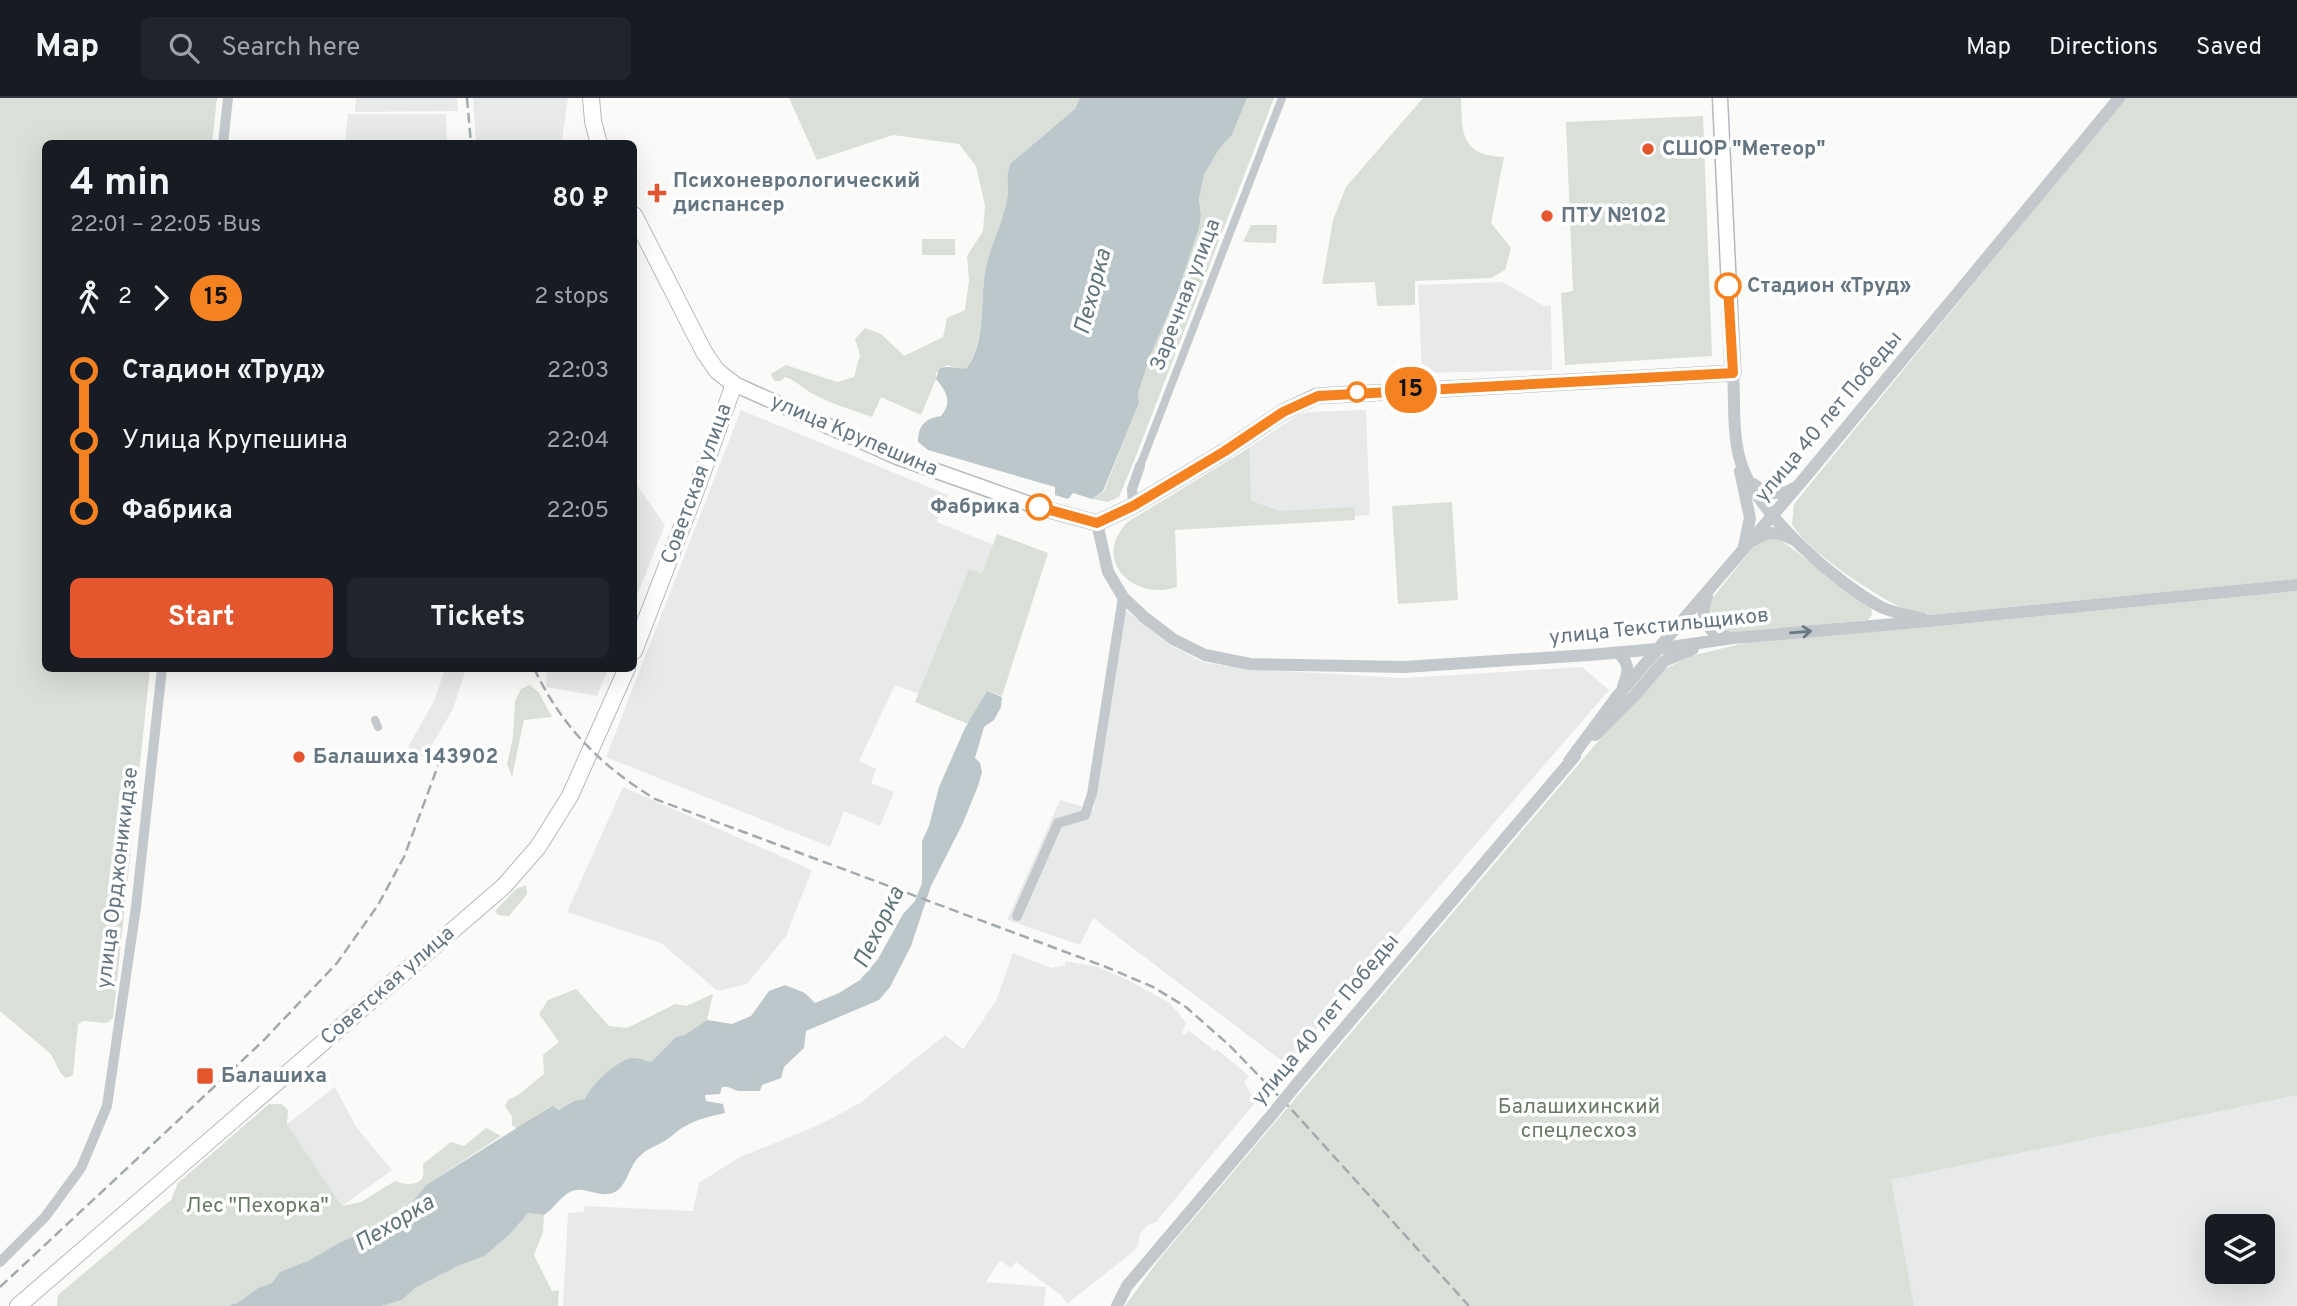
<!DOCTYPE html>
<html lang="en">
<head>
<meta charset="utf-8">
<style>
  :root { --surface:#171b24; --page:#20242c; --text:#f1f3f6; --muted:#9ea1a6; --line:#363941; --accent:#e4572e }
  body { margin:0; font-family:Overpass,sans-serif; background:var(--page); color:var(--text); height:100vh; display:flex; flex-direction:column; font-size:26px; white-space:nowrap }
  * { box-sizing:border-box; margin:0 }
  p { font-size:23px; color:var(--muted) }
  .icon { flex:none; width:38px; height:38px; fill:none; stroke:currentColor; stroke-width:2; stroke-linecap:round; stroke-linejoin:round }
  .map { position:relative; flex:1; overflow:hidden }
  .side { position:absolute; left:42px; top:42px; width:595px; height:532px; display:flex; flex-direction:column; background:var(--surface); border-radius:10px; box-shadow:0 7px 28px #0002 }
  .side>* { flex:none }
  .badge { padding:0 14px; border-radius:23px; font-size:24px; line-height:46px }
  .tools { position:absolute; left:2205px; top:1116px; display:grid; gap:14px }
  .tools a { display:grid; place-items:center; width:70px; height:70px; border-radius:10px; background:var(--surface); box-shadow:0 7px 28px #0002; font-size:35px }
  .map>.badge { position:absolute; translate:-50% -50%; box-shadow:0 0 0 4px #fff }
  .legs { display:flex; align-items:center; gap:10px; height:77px; padding:0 28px; font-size:23px }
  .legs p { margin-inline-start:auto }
  .summary { display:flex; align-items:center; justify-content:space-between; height:119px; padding:0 28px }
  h1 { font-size:38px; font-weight:700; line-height:52px }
  .action { display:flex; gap:14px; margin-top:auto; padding:14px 28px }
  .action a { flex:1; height:80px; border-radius:10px; background:var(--accent); color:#fff; font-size:28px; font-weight:700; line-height:80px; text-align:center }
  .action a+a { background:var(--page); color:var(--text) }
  ul { padding:0 28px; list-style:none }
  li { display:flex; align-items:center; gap:24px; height:70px; font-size:26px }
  li i { display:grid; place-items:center; width:10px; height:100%; margin:0 9px; background:currentColor }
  li i::after { content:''; width:18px; height:18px; margin:-9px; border:5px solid; border-radius:50%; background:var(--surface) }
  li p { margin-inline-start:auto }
  li:first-child i { background:linear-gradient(#0000 50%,currentColor 0) }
  li:last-child i { background:linear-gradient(currentColor 50%,#0000 0) }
  header { display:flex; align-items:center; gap:42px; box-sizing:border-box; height:98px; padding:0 35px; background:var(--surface); border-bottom:2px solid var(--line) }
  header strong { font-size:33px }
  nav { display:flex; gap:38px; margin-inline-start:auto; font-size:24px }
  .search { width:490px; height:63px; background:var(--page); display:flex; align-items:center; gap:18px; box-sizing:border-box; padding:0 24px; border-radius:10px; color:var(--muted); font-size:26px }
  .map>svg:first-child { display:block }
</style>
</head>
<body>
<header>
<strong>Map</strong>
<div class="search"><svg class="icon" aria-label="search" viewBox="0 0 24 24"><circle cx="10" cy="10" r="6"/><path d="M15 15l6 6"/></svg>Search here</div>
<nav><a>Map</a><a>Directions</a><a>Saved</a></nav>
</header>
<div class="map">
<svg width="2297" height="1208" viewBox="0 0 2297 1208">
  <rect width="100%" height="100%" fill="#fafaf8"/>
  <!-- built -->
  <g fill="#e8e9e9" fill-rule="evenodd">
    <polygon points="356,0 457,0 458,13 355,14"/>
    <polygon points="473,0 568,0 562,42 565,45 476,45"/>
    <polygon points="348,16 446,16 447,45 345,45"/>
    <polygon points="1503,184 1544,208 1551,208 1552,272 1422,275 1418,187"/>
    <polygon points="741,312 948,397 937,424 994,447 982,477 969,471 919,596 895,587 859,663 876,671 871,685 894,694 880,728 844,713 830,749 606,659"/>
    <polygon points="1366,312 1370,417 1243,424 1242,354 1298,317 1309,314"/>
    <polygon points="634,383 665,427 634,505"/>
    <polygon points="1123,510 1169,546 1202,564 1248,571 1404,580 1582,569 1609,592 1286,966 1093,820 1080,847 1007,822 1060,702 1094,712"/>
    <polygon points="445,571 466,571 453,611 425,659 408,649 434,603"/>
    <polygon points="547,571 547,570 608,571 597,598 546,589"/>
    <polygon points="623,689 812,772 786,838 747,886 718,893 661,845 567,814"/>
    <polygon points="1013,855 1052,870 1065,867 1065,863 1098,869 1130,883 1170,905 1186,925 1182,935 1186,937 1188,932 1215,953 1217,951 1249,978 1244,984 1251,996 1258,1001 1156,1124 1146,1128 1140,1136 1138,1147 1134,1153 1067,1206 1062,1198 1016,1164 1011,1170 1000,1162 986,1184 1046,1189 1044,1208 563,1208 568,1115 584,1114 584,1108 693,1113 699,1085 738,1060 821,1026 860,1005 945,937 963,951 996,903"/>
    <polygon points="335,989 356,1029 392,1072 342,1108 287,1026"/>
    <path d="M2297,997V1208H1914L1890,1082ZM2217,1129H2263V1174H2217Z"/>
  </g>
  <!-- green -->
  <g fill="#dadfd7">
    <polygon points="0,0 217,0 212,45 46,46 46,570 150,571 113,920 107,925 83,923 78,926 73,977 66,980 61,976 51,956 0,913"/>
    <path d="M789,0H1080L1075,11L1011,65C1005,77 1009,90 1007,102C1002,127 989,150 985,175C980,207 985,242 967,270L959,271L947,267L936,275V281L921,317L881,299L872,319C853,312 831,306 813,296C802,290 797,283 785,279L781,283H774L771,276L786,267L837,284L854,279L860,257L855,241L865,230L881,236L904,258L943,239L947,220L965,212L969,182L967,158L983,133L985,107L976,68L959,46L893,37L817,62Z"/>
    <polygon points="1247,0 1274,0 1134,363 1119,399 1108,404 1092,401 1104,393 1139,305 1138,295 1151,256 1178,193 1199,130 1201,117 1199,100 1204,77 1219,51 1232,37"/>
    <path d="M1423,0H1461C1462,36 1461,57 1504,59L1491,125L1511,150L1505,172L1491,180L1415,183V207L1377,208L1375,184L1322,186L1333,122L1346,89Z"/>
    <path d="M2125,0H2297V481L1930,517C1918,516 1905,512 1894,506C1868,492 1805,451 1792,426L1794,406Z"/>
    <polygon points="1703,18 1712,258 1565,267 1561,195 1573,193 1566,24"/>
    <polygon points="1251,127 1277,127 1276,145 1243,144"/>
    <rect x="922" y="141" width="33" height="16"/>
    <path d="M1249,350L1251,403L1280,413L1354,409L1355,422L1175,432L1177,489C1134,504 1089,461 1129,423Z"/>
    <polygon points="1452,404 1458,502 1398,506 1392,408"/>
    <polygon points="997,436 1048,455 1002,598 987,593 968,626 915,604 969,471 982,476"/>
    <polygon points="1778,440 1871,510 1872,517 1868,522 1725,535 1712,529 1707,509 1710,503 1758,443"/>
    <polygon points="2297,493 2297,997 1891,1082 1914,1208 1125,1208 1160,1160 1656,575 1691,558 1756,542 1931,529"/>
    <polygon points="530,587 539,595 552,619 524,622 512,679 507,666 513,639 515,603 521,591"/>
    <polygon points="526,787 527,796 509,818 498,817 495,813 516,791"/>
    <polygon points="576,891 609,928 627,930 675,906 686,908 713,896 707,922 685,938 676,939 651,964 633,960 585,1001 574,1003 559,1012 551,1008 517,1031 512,1027 512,1019 505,1008 508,1002 518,997 544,976 543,957 559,944 539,916 548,902"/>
    <path d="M269,1006H282L288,1012L287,1026L342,1108L361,1104L395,1083C402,1086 418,1089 423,1079C424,1075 423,1071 423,1066L451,1044L464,1048L486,1030L501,1038L426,1087L405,1114L337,1146L272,1185L258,1190L237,1205L227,1208H57L58,1197L171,1102L178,1085Z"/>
    <polygon points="528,1115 544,1117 543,1134 534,1157 552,1193 559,1192 558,1208 382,1208 402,1202 415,1190 458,1168 485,1158 512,1134"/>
  </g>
  <!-- water -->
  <g fill="#bbc7cb">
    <path d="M1080,0H1247L1232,37L1219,51L1204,77L1199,100L1201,117L1199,130L1178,193L1151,256L1138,295L1139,305L1103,393L1092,401L1073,395L1068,401L1055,397V389L928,352L918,344C918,327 926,320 941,318C953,304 946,293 936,281L939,271C949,266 956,272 967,270C986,243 980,206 985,175C989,150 1002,127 1007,102C1009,90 1005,77 1011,65L1075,11Z"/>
    <path d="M987,593L1002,599L1001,609L994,622L984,629L975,660L980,665L982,674L978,688L963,725L931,788L911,848L890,889L879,902L806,933L804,950L784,969L781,980L762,987L760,993H738L728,989H722L720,996L705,997L706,1003L723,1006L725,1015C711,1018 697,1021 684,1029C677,1032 673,1038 666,1042C657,1048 647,1050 639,1059C629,1068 627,1088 615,1094C599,1102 583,1085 568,1095C559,1101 553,1111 544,1117L528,1115L512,1134L485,1158L458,1168L415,1190L402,1202L382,1208H227L237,1205L258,1190L272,1185L280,1174L308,1163L337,1146L405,1114L426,1087L552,1008L559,1012L574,1003L585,1001C590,988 618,961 633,960C639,960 646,963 651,964L676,939L685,937L707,922L732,926L751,918L769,893L785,887L805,895L815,905L839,895L860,882L878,861L903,816L915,803L922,785V743L929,728L939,689L965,630Z"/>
  </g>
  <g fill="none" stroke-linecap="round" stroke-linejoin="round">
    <!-- secondary casing -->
    <g stroke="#b3babf" stroke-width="17">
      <polyline id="secondary" points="734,286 897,359 1038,409 1097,425 1133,408 1225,353 1283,314 1317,298 1733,275 1720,0"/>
    </g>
    <!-- primary casing -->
    <g stroke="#b5babe" stroke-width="18">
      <g id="primary">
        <polyline points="591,0 593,23 599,46"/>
        <polyline points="634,117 704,254 717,273 734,286 698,387 634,553"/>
        <polyline points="18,1208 504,788 538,749 570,698 627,570"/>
      </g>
    </g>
    <!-- pedestrian -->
    <g stroke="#c3c8cc" stroke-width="8">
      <polyline points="1140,368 1282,0"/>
      <polyline points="375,622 378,629"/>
    </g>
    <!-- minor -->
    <g stroke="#c3c8cc" stroke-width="10">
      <polyline points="223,46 228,0"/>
      <polyline points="1133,408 1132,391 1140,368"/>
      <polyline points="1017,818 1058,725 1085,717 1092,696 1123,499"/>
      <polyline points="0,1164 45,1119 81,1070 107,1008 136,809 162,570"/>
    </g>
    <!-- tertiary -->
    <g stroke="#c3c8cc" stroke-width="12">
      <path d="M1733,275C1735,304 1732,337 1741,365C1757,416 1835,484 1881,509C1893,515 1910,517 1923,521"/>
      <polyline points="1740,373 1750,420 1744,448"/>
      <path d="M1753,386C1767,396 1780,399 1794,390"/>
      <polyline points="1097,425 1108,474 1123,499 1144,519 1173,541 1205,557 1250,566 1404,569 1589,557 1657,551 1733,540 1930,523 2297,487"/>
      <path d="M1754,442C1766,433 1779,433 1792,441"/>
      <path d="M1707,498C1699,519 1705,534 1727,539"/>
      <path d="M1618,555C1630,565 1629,574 1623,588"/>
      <polyline points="1595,637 1635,597 1664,563 1693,551"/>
      <polyline points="1569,663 1615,601 1802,383 2119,0"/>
      <polyline points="1296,987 1575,658"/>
      <polyline points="1117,1208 1127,1188 1270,1019"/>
    </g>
    <!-- secondary -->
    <use href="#secondary" stroke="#fff" stroke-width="14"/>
    <!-- primary -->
    <use href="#primary" stroke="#fff" stroke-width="16"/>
    <!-- rail -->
    <g stroke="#a2aab0" stroke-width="2.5" stroke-dasharray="10 5" stroke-linecap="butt">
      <polyline points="467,0 471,46"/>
      <path d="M534,570C561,628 601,668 655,701L1106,869L1153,889L1186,909L1230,948L1292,1012L1469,1208"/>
      <polyline points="0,1189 262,944 337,865 378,807 404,759 445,649"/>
    </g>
    <!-- tertiary-bridge -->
    <polyline stroke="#c3c8cc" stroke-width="12" points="1270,1019 1296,987"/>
  </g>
  <!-- one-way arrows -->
  <defs><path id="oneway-shaft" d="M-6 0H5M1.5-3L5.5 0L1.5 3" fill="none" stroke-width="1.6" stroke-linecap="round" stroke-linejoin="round" transform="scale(1.75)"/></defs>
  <use stroke="#6a7a87" href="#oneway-shaft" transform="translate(1801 534) rotate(-5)"/>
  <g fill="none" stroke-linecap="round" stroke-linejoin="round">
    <!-- line-1 casing -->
    <g stroke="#fff" stroke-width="16">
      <polyline id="line-1" points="1039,409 1097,425 1133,408 1225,353 1283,314 1318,298 1733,275 1728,188"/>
    </g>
    <!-- line-1 -->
    <use href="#line-1" stroke="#f58220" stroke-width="10"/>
  </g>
  <!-- markers -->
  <g fill="#e4572e" stroke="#fff" stroke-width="2.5">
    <circle cx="1648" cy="51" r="7"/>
    <path d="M653.5 84.5h7v7h7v7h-7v7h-7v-7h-7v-7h7z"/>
    <circle cx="1547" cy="118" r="7"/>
    <circle cx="299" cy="659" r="7"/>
    <rect x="196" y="969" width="18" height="18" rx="3.5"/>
  </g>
  <g fill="#fff" stroke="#f58220" stroke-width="3.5">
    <circle cx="1728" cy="188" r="12"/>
    <circle cx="1357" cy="294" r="9"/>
    <circle cx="1039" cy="409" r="12"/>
  </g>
  <g text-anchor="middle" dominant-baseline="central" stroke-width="7" stroke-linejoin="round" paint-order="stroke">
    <!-- poi labels -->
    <g font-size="21" font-weight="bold" fill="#657683" stroke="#fff" text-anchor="start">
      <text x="1662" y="51">СШОР "Метеор"</text>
      <text x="673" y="83">Психоневрологический<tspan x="673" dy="24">диспансер</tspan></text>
      <text x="1561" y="118">ПТУ №102</text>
      <text x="313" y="659">Балашиха 143902</text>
      <text x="221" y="978">Балашиха</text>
    </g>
    <!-- stop labels -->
    <g font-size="21" font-weight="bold" fill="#657683" stroke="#fff" text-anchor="start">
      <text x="1747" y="188">Стадион «Труд»</text>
      <text x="1020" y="409" text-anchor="end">Фабрика</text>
    </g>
    <!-- street labels -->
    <g font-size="21" fill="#657683" stroke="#fff">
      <text transform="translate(1186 197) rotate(-69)">Заречная улица</text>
      <text transform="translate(1829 319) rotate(-50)">улица 40 лет Победы</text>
      <text transform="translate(854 338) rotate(23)">улица Крупешина</text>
      <text transform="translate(697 386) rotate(-70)">Советская улица</text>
      <text transform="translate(1659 529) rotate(-6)">улица Текстильщиков</text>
      <text transform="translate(118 780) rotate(-83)">улица Орджоникидзе</text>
      <text transform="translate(388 888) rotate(-41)">Советская улица</text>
      <text transform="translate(1326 922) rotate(-50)">улица 40 лет Победы</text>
    </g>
    <!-- park labels -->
    <g font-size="21" fill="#687a64" stroke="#fff">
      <text x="1579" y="1009">Балашихинский<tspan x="1579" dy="24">спецлесхоз</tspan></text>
      <text x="257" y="1108">Лес "Пехорка"</text>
    </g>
    <!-- water labels -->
    <g font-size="23" font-style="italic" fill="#60757c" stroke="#fff">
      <text transform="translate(1094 194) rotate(-75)">Пехорка</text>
      <text transform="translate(880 830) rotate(-64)">Пехорка</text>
      <text transform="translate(395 1126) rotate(-31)">Пехорка</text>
    </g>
  </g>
</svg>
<div class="tools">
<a><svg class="icon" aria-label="layers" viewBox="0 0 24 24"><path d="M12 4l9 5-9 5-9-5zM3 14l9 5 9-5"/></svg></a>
</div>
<b class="badge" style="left:1411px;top:292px;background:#f58220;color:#111">15</b>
<section class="side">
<div class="summary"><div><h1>4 min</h1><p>22:01 – 22:05 · Bus</p></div><b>80 ₽</b></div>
<div class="legs"><svg class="icon" aria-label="walk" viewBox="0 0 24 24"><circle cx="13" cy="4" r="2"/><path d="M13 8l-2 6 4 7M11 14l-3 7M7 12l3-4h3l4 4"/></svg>2<svg class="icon" aria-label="forward" viewBox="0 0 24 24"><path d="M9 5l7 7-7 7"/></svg><b class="badge" style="background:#f58220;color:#111">15</b><p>2 stops</p></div>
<ul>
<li><i style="color:#f58220"></i><b>Стадион «Труд»</b><p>22:03</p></li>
<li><i style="color:#f58220"></i><span>Улица Крупешина</span><p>22:04</p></li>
<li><i style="color:#f58220"></i><b>Фабрика</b><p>22:05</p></li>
</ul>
<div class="action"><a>Start</a><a>Tickets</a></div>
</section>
</div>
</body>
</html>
